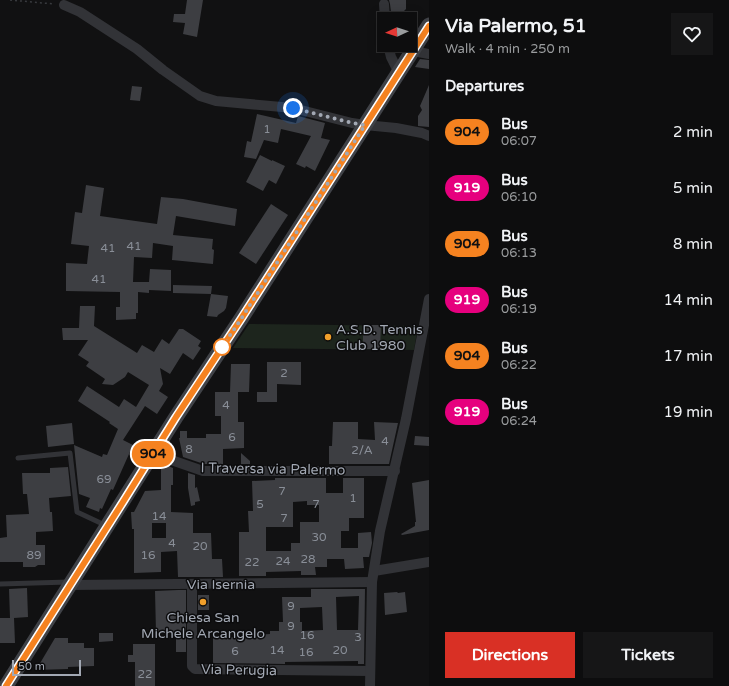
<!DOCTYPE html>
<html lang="en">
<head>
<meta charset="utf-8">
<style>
  :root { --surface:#0d0d0e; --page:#161617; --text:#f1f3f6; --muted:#9a9c9e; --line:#2d2d2e; --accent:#d93025 }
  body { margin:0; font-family:"Varela Round",sans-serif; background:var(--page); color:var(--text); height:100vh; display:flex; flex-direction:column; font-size:15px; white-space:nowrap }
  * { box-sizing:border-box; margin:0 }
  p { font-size:13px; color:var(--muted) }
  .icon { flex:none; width:22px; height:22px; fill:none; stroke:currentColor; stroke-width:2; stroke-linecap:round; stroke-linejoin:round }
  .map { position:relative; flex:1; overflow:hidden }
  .details { display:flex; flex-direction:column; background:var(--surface); width:300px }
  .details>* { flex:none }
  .badge { padding:0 8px; border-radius:13px; font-size:14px; line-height:26px }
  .needle { width:26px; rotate:267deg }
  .controls { position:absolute; left:377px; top:12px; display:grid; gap:8px }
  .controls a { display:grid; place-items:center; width:40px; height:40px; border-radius:0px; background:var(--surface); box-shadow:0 2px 10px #0003,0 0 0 1px var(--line); font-size:20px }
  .scale { position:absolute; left:12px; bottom:10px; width:69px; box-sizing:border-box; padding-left:4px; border:2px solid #a2a8b3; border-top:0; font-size:11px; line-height:14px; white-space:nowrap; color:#a2a8b3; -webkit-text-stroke:3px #0c0c0d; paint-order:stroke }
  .you { position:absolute; width:20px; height:20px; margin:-10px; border:3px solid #fff; border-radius:50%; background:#1a73e8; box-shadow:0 0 0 6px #1a73e833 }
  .map>.badge { position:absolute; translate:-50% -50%; box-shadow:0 0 0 2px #fff }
  h2 { padding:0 16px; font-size:15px; line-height:36px }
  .round { display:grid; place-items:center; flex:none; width:42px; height:42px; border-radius:0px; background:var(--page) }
  .summary { display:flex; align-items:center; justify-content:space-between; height:68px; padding:0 16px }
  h1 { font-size:19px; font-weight:800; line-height:30px }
  .cta { display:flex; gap:8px; margin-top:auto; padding:8px 16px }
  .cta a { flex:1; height:46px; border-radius:0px; background:var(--accent); color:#fff; font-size:16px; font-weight:800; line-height:46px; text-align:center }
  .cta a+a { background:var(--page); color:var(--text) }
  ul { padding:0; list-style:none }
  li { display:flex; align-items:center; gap:12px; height:56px; padding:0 16px }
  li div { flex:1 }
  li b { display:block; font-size:15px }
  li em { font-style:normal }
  li .badge { min-width:44px; font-weight:700; text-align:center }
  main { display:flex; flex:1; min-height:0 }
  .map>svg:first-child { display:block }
</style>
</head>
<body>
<main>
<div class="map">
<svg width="429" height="686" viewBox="0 0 429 686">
  <rect width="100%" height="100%" fill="#111112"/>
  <!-- green -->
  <polygon fill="#1d251d" points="249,324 418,326 414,350 233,348"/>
  <!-- building -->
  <g fill="#3d3e42" fill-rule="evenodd">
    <polygon points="187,0 203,0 197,37 183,34 185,23 173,22 174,14 185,14"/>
    <polygon points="389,0 406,0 406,9 404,11 403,15 396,14 396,13 391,12 390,4"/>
    <polygon points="420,59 429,60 429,69 415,67"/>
    <polygon points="429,85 429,127 418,126 418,116 422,110 420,106"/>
    <polygon points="132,86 142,87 140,101 130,100"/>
    <polygon points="257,114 296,123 298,116 325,123 321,138 330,140 315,171 306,166 305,168 296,164 311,136 281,129 278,143 264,140 256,159 244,157 247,141 251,142"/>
    <polygon points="260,155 272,161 272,160 285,166 276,184 269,180 263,191 246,182"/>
    <polygon points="86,185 104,188 100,216 157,224 161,197 183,199 237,209 235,226 176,216 173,235 213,239 212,249 214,250 213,264 172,260 173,246 153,243 152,258 134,257 133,282 149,282 150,269 171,270 171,291 149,290 149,293 138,292 138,313 136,313 136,319 116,320 116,307 120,307 120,292 66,291 66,263 87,264 89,246 71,244 75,212 82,213"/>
    <polygon points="271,204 288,215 256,264 239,253"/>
    <polygon points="173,285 212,286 211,294 173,293"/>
    <polygon points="211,294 228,296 226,308 224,311 218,315 217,317 207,316"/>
    <polygon points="80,306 95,306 94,326 137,353 142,345 154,352 162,339 169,344 179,329 183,329 201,341 198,346 201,348 193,360 183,353 170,374 160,368 163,384 159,391 168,397 157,414 145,406 123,440 133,445 113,490 111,489 102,509 100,508 99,512 86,507 90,498 79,494 74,445 102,457 103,454 107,455 118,429 109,423 110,422 78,401 87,386 119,407 124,399 136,407 149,385 128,372 125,377 113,385 102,384 105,379 86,366 89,362 78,355 88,340 63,340 62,328 79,328"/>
    <polygon points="363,325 381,325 380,349 363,349"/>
    <polygon points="267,362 301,362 301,385 277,384 277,402 257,402 257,392 267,392"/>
    <polygon points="231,364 250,364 249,392 238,392 238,422 244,422 244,448 223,449 223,464 204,464 183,457 179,438 180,438 180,431 187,431 187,438 206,438 206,434 221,434 221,416 215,416 215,392 230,392"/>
    <polygon points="333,422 358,422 358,439 375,440 374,422 398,423 389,464 329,464 329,446 332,446"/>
    <polygon points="72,423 74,444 48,447 46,426"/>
    <polygon points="415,436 429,437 429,446 414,445"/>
    <polygon points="241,453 250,461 250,464 241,464"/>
    <path d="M161,466H168L173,468V485H171V512L193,513V533H211L212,559H222L223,577H178L177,551L161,552V572L134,573V529H132L131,512H134L145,491L161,490ZM152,523H166V538H152Z"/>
    <polygon points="68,467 71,496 49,498 50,512 52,512 53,531 36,532 36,545 45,545 45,565 38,565 35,567 23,567 23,562 0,562 0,538 7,537 6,515 29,514 27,494 23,494 22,473 50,473 50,468"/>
    <polygon points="188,473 195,475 195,488 197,487 200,501 195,502 195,505 191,506 188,488"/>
    <path d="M275,478H326V493H343V478H364V518H349V531H341V548H358V533L371,532L372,543L369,557H363L364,568L345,569L344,559H327V567H315L316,575H301V571L266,572V576H239V532H249L248,511H253L252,481L275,480ZM307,501V505H319V522H300V543H291V551H266V527H293V502Z"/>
    <polygon points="429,480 429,530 402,535 401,534 415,526 415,522 416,522 412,483"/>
    <polygon points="27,588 28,617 14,618 15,643 0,643 0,618 10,618 9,589"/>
    <path d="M311,589H365L364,664H358V661L285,662V664L213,663V637H253V635L270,634V631H279V622H283L282,597H311ZM359,596L358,630H337L336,597ZM322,607L323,630L302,631V622H300V608Z"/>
    <polygon points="178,590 186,590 186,652 176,652 176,632 156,633 155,591"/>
    <polygon points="397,592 398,593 405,592 407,612 385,615 384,593"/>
    <rect x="198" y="595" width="11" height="15"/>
    <polygon points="99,633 113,633 113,641 99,642"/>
    <polygon points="55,638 68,638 68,643 84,643 84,648 94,648 94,666 68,667 68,669 36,670"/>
    <polygon points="133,644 155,644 155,686 135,686 135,662 128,662 128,655 133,655"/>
  </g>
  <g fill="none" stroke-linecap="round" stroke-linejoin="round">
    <!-- path -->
    <polyline stroke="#383a3e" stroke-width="1.5" stroke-dasharray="2 3" stroke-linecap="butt" points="10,0 54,4"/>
    <!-- lane -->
    <g stroke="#323337" stroke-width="5">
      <polyline points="18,458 70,453 77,512 107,526"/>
      <polyline points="0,584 69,582"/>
    </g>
    <!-- street -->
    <g stroke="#323337" stroke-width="10">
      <polyline points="384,4 385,19"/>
      <polyline points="64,5 80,12 137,49 163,70 200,96 216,101 293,108 352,123 365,125 396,128 422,133 429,136"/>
      <polyline points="388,45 391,57 399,73"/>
      <polyline points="413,51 429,54"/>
      <polyline points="154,454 203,471 395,471"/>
      <polyline points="374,571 429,562"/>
      <polyline points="192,584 192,666 195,669 369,671"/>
      <polyline points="70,585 372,582"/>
      <polyline points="370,686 372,582 380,531 406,419 429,299"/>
    </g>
    <!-- secondary -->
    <polyline stroke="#404247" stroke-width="15" points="6,686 176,417 225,343 241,319 429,25"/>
  </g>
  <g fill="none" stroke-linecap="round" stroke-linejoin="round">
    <!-- line casing -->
    <g stroke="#fff" stroke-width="9">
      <polyline id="line" points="6,686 123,502 176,417 241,319 429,26"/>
    </g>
    <!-- line -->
    <use href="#line" stroke="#f58220" stroke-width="6"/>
    <!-- walk -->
    <polyline stroke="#a2a8b3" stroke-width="4" stroke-dasharray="0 7.2" points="222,347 241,319 365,125 352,123 293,108"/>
  </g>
  <!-- markers -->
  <g fill="#f09f2b" stroke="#0c0c0d" stroke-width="1.5">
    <circle cx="328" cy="337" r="4"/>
    <circle cx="203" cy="602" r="4"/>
  </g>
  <circle fill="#fff" stroke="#f58220" stroke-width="2" cx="222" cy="347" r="8"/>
  <g text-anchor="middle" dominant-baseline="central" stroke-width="3" stroke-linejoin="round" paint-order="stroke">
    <!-- number labels -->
    <g font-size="12" fill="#898e97">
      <text x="267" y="129">1</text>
      <text x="134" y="246">41</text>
      <text x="108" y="248">41</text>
      <text x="99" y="279">41</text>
      <text x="284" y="373">2</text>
      <text x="226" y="405">4</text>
      <text x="232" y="437">6</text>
      <text x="385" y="441">4</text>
      <text x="189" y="449">8</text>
      <text x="362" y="450">2/A</text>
      <text x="104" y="479">69</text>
      <text x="282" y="491">7</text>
      <text x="353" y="498">1</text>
      <text x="260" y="504">5</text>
      <text x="316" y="504">7</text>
      <text x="159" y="516">14</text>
      <text x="284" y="518">7</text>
      <text x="319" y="537">30</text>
      <text x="172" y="543">4</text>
      <text x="200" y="546">20</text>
      <text x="34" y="555">89</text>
      <text x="148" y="555">16</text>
      <text x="308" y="559">28</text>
      <text x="283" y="561">24</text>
      <text x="252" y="562">22</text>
      <text x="291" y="606">9</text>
      <text x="291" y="626">9</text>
      <text x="307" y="635">16</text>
      <text x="358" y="637">3</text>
      <text x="277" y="650">14</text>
      <text x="340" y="650">20</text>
      <text x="235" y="651">6</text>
      <text x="306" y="652">16</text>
      <text x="145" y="674">22</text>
    </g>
    <!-- poi labels -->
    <g font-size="14" fill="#a2a8b3" stroke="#0c0c0d" text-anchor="start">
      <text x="336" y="329">A.S.D. Tennis<tspan x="336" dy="16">Club 1980</tspan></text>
      <text x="203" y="617" text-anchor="middle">Chiesa San<tspan x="203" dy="16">Michele Arcangelo</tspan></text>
    </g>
    <!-- street labels -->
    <g font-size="14" fill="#a2a8b3" stroke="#0c0c0d">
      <text transform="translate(273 469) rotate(1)">I Traversa via Palermo</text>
      <text x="221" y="584">Via Isernia</text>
      <text transform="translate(239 670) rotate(1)">Via Perugia</text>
    </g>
  </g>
</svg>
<div class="controls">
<a><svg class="needle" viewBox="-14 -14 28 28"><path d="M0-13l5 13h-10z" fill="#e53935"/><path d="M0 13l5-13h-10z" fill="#9a9c9e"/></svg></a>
</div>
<div class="scale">50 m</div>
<div class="you" style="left:293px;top:108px"></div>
<b class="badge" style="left:153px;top:454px;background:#f58220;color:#111">904</b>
</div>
<section class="details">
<div class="summary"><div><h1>Via Palermo, 51</h1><p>Walk · 4 min · 250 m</p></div><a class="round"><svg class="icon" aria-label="heart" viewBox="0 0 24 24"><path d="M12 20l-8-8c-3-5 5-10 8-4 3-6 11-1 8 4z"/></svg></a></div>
<h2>Departures</h2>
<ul>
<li><span class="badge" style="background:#f58220;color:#111">904</span><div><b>Bus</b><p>06:07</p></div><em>2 min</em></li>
<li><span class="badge" style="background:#e6007e;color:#fff">919</span><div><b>Bus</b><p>06:10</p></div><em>5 min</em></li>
<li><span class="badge" style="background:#f58220;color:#111">904</span><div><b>Bus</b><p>06:13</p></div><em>8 min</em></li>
<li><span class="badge" style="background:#e6007e;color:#fff">919</span><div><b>Bus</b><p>06:19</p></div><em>14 min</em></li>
<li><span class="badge" style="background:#f58220;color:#111">904</span><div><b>Bus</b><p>06:22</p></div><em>17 min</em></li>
<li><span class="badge" style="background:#e6007e;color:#fff">919</span><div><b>Bus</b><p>06:24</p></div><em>19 min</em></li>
</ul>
<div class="cta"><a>Directions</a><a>Tickets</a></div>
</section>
</main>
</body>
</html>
